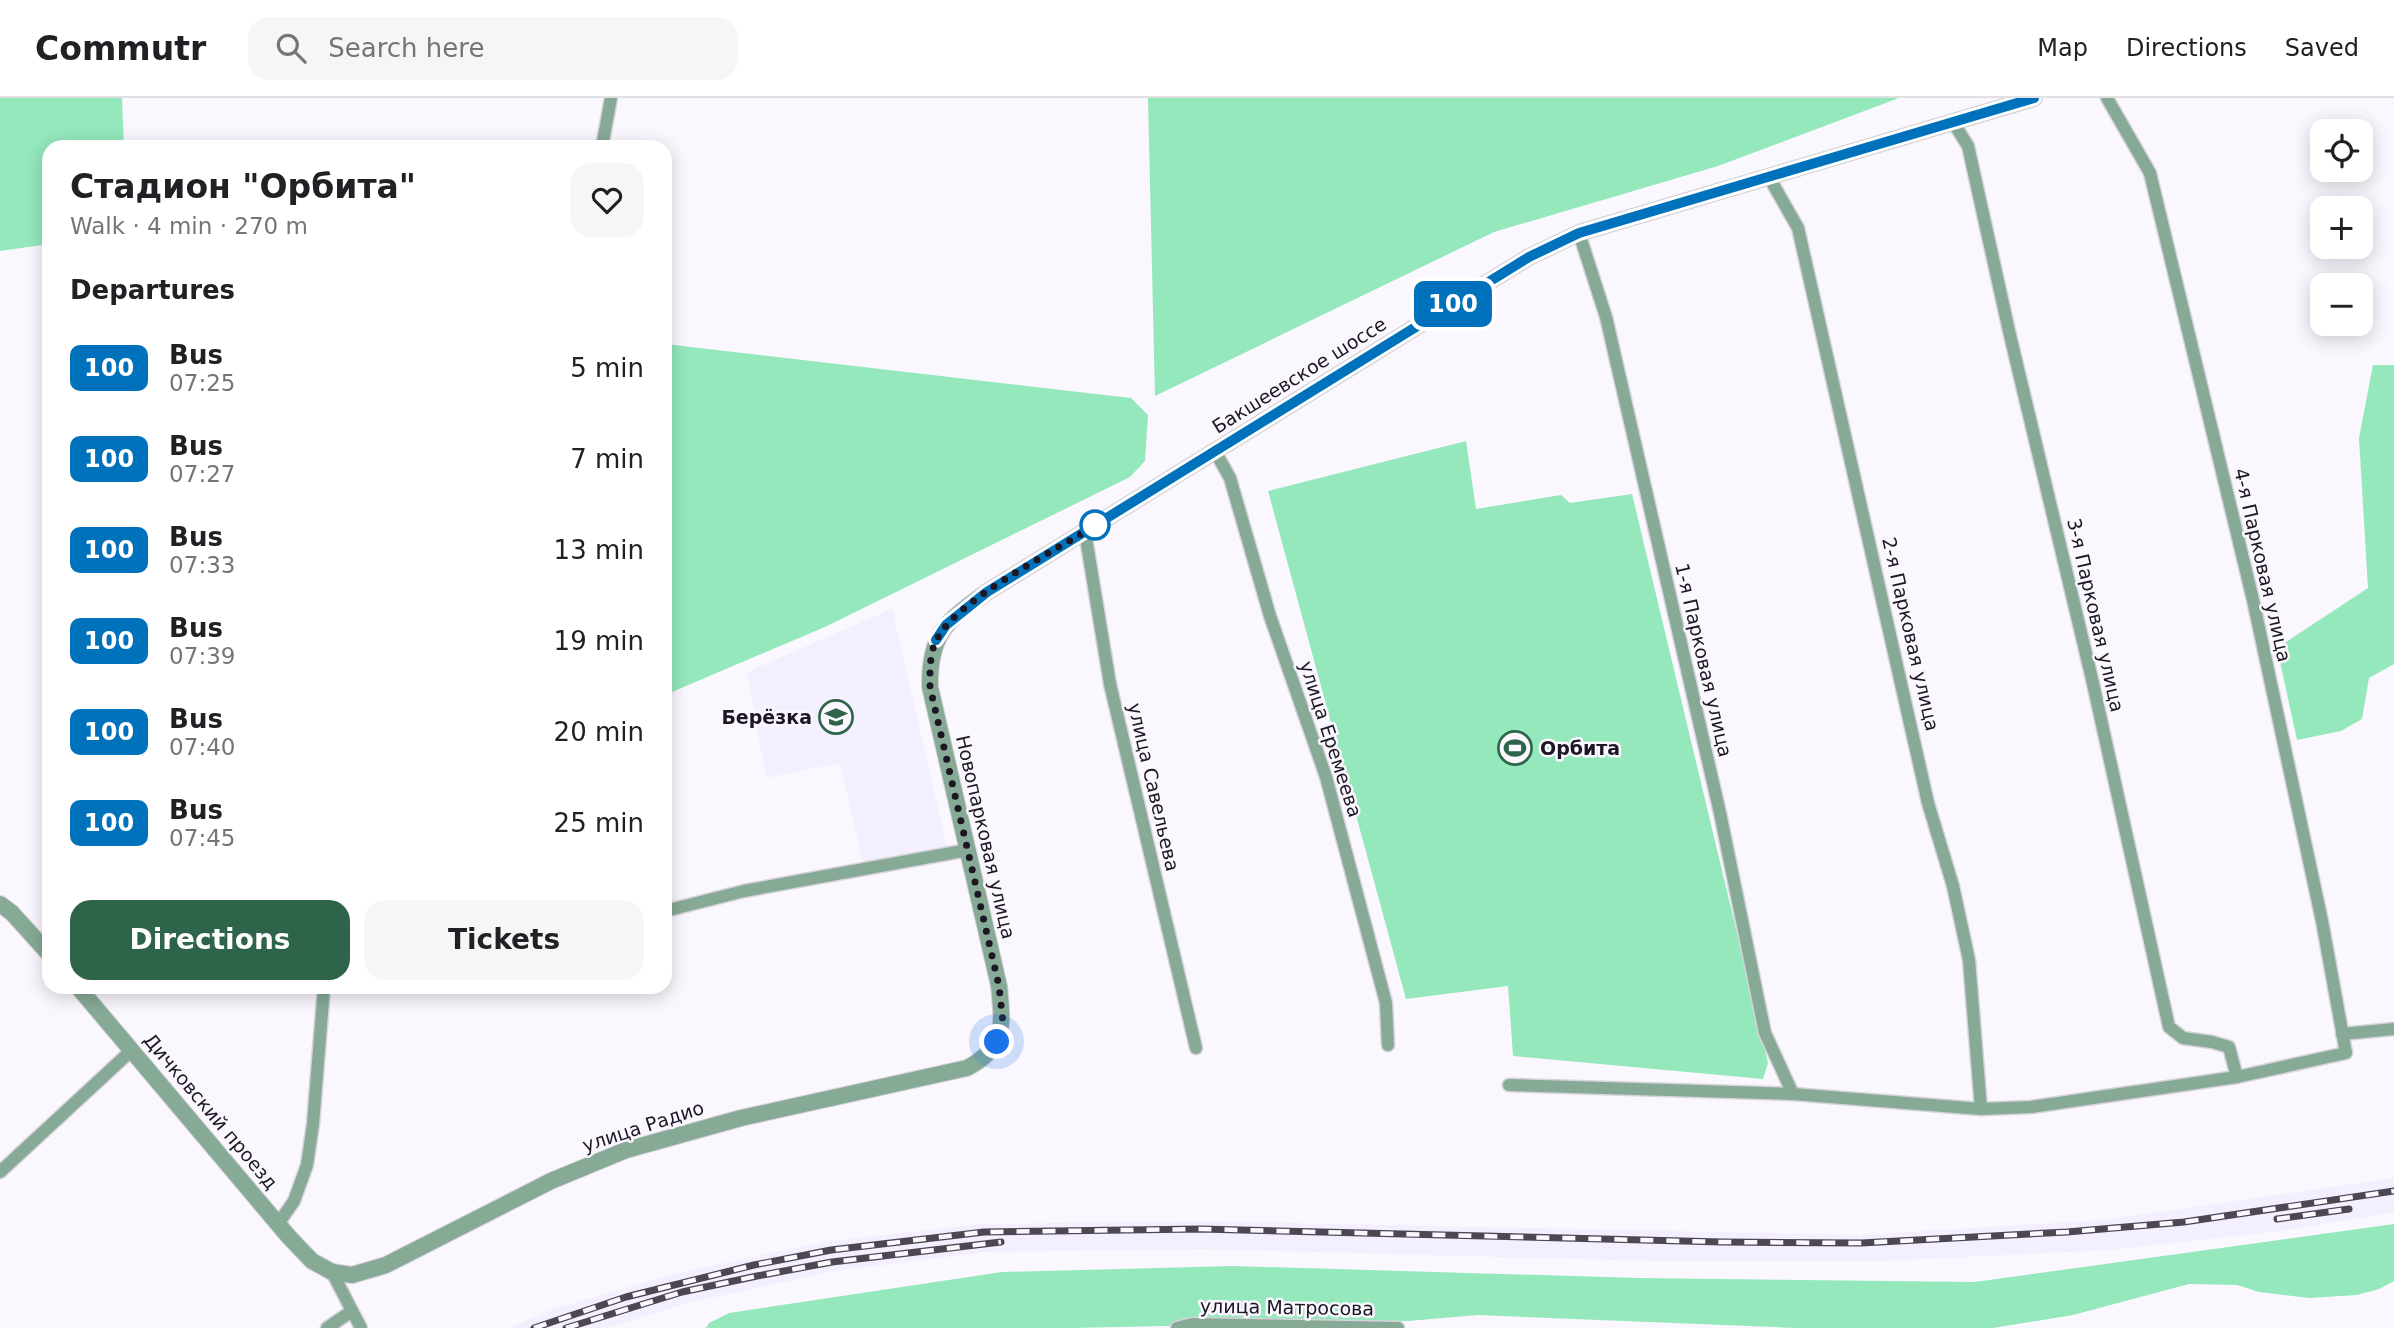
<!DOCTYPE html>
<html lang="en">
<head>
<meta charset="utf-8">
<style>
  :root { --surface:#fff; --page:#f6f6f6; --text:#202124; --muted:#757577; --line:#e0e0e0; --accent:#2e644a }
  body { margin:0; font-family:"DejaVu Sans",sans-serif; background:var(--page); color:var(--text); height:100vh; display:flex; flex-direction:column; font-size:26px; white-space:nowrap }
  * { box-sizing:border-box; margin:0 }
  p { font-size:23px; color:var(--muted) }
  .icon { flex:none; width:38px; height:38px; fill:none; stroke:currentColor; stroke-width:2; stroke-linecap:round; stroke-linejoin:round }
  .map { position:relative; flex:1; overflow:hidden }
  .panel { position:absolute; left:42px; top:42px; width:630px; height:854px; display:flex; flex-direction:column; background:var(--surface); border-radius:21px; box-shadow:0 4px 18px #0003 }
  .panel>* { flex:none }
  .badge { padding:0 14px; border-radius:10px; font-size:24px; line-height:46px }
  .tools { position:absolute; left:2310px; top:21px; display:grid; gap:14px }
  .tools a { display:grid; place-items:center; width:63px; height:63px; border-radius:14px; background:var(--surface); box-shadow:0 4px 18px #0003; font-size:35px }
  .you { position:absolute; width:35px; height:35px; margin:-18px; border:5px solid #fff; border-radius:50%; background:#1a73e8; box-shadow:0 0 0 10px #1a73e833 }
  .map>.badge { position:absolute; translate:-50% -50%; box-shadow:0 0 0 4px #fff }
  h2 { padding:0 28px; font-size:26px; line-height:63px }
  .round { display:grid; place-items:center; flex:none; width:74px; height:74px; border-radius:21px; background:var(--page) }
  .headline { display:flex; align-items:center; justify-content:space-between; height:119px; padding:0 28px }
  h1 { font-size:33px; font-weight:700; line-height:52px }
  .cta { display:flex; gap:14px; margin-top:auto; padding:14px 28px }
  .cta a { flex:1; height:80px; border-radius:21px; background:var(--accent); color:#fff; font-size:28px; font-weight:700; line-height:80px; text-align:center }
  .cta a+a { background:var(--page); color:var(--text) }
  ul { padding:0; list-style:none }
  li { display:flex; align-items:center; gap:21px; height:91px; padding:0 28px }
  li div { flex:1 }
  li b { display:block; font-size:26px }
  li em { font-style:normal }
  li .badge { min-width:77px; font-weight:700; text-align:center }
  header { display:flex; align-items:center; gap:42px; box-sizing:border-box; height:98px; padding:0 35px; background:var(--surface); border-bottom:2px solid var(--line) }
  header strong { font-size:33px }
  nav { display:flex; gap:38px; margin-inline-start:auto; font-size:24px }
  .search { width:490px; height:63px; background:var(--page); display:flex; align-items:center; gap:18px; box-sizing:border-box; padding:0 24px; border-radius:21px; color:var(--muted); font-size:26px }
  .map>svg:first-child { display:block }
</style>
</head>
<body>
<header>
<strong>Commutr</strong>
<div class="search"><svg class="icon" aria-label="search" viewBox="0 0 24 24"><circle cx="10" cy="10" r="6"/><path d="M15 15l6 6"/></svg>Search here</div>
<nav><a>Map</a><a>Directions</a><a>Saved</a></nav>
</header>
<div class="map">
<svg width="2394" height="1230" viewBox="0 0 2394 1230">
  <rect width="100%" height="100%" fill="#faf7fe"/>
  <!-- built -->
  <g fill="#f4efff">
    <polygon points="892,511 947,749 863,766 840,665 766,680 747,574"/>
    <polygon points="2394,1080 2394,1114 2281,1133 2110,1152 1884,1163 1651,1163 1203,1151 986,1154 834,1173 688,1205 607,1230 508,1230 556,1210 677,1175 829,1143 983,1126 1202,1123 1860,1137 2104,1122"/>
  </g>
  <!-- green -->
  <g fill="#94e8bc">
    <polygon points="0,0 122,0 124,49 49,49 49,146 0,153"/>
    <polygon points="1148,0 1899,0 1718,68 1494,134 1155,298"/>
    <polygon points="665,246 1131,300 1148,317 1145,363 1130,379 827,528 665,597"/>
    <polygon points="2373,267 2394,267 2394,566 2369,580 2362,621 2341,633 2297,642 2277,550 2368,490 2359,340"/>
    <polygon points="1466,343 1476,411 1561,397 1570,405 1632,396 1768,965 1763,981 1513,958 1508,888 1406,901 1268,393"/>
    <polygon points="2394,1126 2394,1183 2379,1191 2357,1197 2309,1200 2259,1194 2237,1187 2189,1186 2073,1217 1993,1230 1796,1230 1478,1217 1408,1223 1071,1230 706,1230 709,1225 729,1215 1002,1174 1232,1168 1639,1180 1975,1184"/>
  </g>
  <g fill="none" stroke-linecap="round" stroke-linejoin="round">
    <!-- minor casing -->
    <g stroke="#d6d3db" stroke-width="15">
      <g id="minor">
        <polyline points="1953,24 1968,48 2009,233 2092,581 2169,929 2183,940 2212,944 2229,949 2237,979"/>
        <polyline points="602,49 611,0"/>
        <polyline points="1769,79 1798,130 1928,705 1953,788 1969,862 1981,1011"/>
        <polyline points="1579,135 1606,219 1720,715 1765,935 1793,996"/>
        <polyline points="1215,353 1230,380 1270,518 1326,679 1386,905 1388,947"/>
        <polyline points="1085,434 1110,586 1196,950"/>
        <polyline points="665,813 744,793 968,752"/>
        <polyline points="2342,936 2394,931"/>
        <polyline points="1509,987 1793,996 1981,1011 2031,1009 2237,979 2346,955 2322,823 2253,502 2150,75 2107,0"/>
        <polyline points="0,1074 132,952"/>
        <polyline points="278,1126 294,1103 307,1067 313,1026 324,889"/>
        <polyline points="332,1174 361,1230"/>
        <polyline points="327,1230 352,1213"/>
        <polyline points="1177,1230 1192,1226 1398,1230"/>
      </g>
    </g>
    <!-- tertiary casing -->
    <g stroke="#d6d3db" stroke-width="18">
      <g id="tertiary">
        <polyline points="0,806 12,815 49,856"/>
        <path d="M78,889L289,1139L312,1163L332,1174L352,1177L386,1167L551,1083L626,1052L741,1020L967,970C1006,949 1003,927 999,888L930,589C929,535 947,523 987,494L1529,159L1579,135L2034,0"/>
      </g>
    </g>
    <!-- minor -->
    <use href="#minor" stroke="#87aa96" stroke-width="12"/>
    <!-- tertiary -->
    <use href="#tertiary" stroke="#87aa96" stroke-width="16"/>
    <!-- rail casing -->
    <g stroke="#4c4752" stroke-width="7">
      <g id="rail">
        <polyline points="2277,1121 2349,1111"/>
        <polyline points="534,1230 626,1199 754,1167 831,1152 984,1134 1200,1131 1722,1144 1861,1145 2067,1134 2184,1124 2394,1093"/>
        <polyline points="566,1230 682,1194 757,1178 832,1164 1001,1144"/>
      </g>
    </g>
    <!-- rail -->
    <use href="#rail" stroke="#faf7fe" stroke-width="4.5" stroke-dasharray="13" stroke-linecap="butt"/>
  </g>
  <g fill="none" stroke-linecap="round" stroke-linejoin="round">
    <!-- line casing -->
    <g stroke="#fff" stroke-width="16">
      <polyline id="line" points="936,542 946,527 987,494 1529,159 1579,135 2034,0"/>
    </g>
    <!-- line -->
    <use href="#line" stroke="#0072bc" stroke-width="10"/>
    <!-- walk -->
    <path stroke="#1c1723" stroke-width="7" stroke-dasharray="0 12.6" d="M997,944L1003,925L999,888L930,589C930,574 929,555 937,541C956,502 1056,453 1095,427"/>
  </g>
  <!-- icons -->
  <defs>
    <g id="school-ring" transform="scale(1.75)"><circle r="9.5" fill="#faf7fe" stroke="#2e644a" stroke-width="1.5"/><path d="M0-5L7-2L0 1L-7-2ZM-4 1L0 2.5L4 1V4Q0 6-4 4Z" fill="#2e644a"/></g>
    <g id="stadium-ring" transform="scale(1.75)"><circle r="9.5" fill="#faf7fe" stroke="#2e644a" stroke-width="1.5"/><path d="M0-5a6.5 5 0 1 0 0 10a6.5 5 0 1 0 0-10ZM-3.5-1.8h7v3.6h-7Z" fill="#2e644a"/></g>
  </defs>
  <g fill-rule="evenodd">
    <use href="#school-ring" x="836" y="619"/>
    <use href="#stadium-ring" x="1515" y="650"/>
  </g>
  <!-- markers -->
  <circle fill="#fff" stroke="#0072bc" stroke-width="3.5" cx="1095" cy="427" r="14"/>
  <g text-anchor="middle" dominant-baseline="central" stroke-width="5" stroke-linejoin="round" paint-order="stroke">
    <!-- street labels -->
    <g font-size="19" fill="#1c1723" stroke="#faf7fe">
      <text transform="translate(1299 277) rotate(-32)">Бакшеевское шоссе</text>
      <text transform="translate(2263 467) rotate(77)">4-я Парковая улица</text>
      <text transform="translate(2096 517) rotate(77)">3-я Парковая улица</text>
      <text transform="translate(1911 536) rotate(77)">2-я Парковая улица</text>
      <text transform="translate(1704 562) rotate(77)">1-я Парковая улица</text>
      <text transform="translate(1331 641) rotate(72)">улица Еремеева</text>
      <text transform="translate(1154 689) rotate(77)">улица Савельева</text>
      <text transform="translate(986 739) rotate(77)">Новопарковая улица</text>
      <text transform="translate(211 1013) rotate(50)">Дичковский проезд</text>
      <text transform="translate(643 1028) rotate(-18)">улица Радио</text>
      <text transform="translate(1287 1209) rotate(1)">улица Матросова</text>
    </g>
    <!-- poi labels -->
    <g font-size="19" font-weight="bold" fill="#1c1723" stroke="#faf7fe" text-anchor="end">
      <text x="812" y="619">Берёзка</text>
      <text x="1540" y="650" text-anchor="start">Орбита</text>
    </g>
  </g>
</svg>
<div class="tools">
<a><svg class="icon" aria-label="locate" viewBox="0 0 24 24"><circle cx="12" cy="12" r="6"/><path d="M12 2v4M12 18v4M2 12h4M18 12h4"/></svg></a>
<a>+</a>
<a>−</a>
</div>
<div class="you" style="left:997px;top:944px"></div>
<b class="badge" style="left:1453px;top:206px;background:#0072bc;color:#fff">100</b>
<section class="panel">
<div class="headline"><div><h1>Стадион &quot;Орбита&quot;</h1><p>Walk · 4 min · 270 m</p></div><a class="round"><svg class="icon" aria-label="heart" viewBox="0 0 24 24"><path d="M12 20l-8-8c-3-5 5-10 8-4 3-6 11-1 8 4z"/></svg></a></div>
<h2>Departures</h2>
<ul>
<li><span class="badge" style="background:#0072bc;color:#fff">100</span><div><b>Bus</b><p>07:25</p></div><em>5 min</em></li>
<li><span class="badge" style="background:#0072bc;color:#fff">100</span><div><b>Bus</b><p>07:27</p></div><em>7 min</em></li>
<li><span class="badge" style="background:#0072bc;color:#fff">100</span><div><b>Bus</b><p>07:33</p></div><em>13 min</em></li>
<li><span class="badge" style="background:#0072bc;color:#fff">100</span><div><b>Bus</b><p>07:39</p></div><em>19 min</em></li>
<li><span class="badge" style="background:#0072bc;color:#fff">100</span><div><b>Bus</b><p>07:40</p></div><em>20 min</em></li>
<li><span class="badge" style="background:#0072bc;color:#fff">100</span><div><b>Bus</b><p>07:45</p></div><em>25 min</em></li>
</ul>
<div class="cta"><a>Directions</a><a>Tickets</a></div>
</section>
</div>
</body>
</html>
